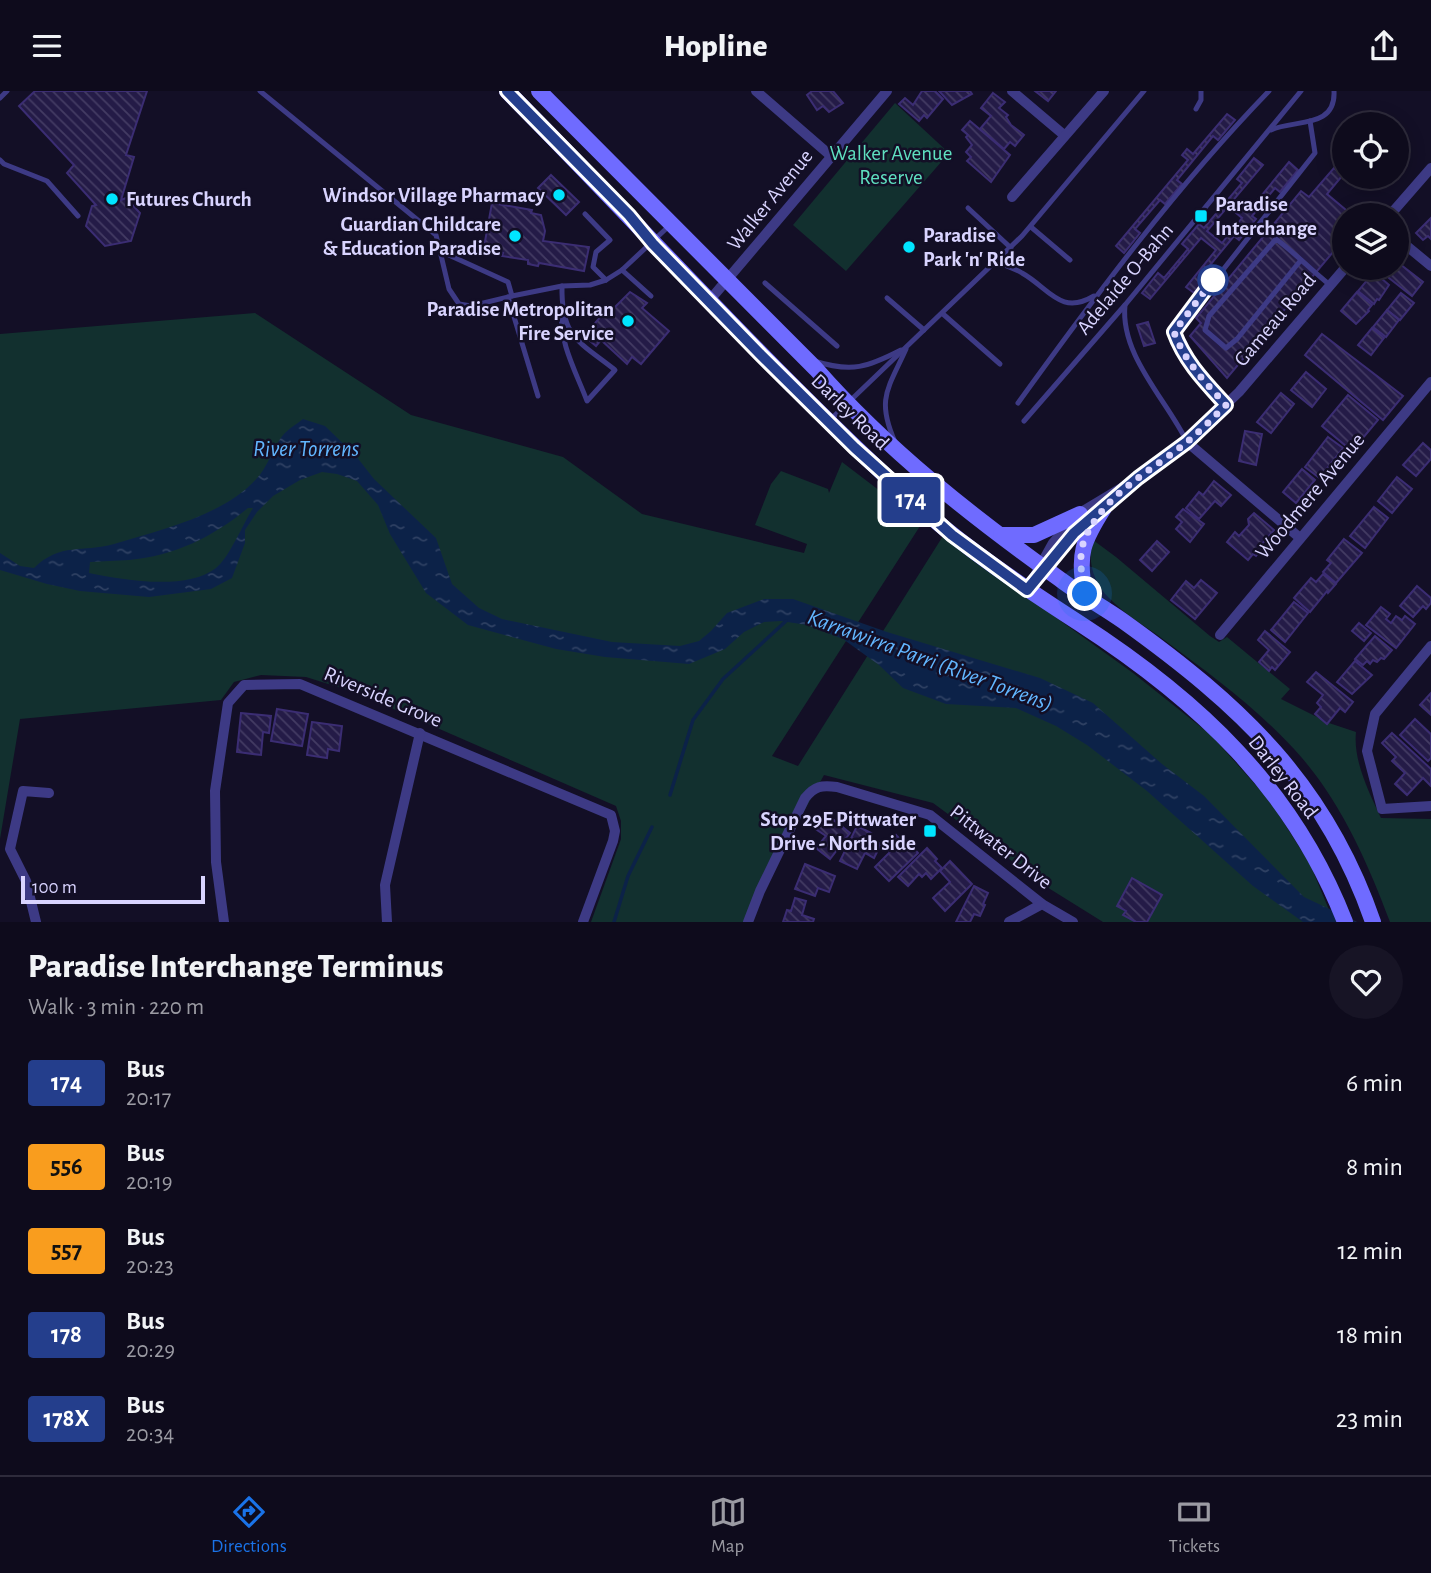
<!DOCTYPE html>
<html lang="en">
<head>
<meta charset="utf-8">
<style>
  :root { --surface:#0e0b1c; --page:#171425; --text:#f1f3f6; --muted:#9b9ba3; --line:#2e2b3b; --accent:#1a73e8 }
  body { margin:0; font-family:"Alegreya Sans",sans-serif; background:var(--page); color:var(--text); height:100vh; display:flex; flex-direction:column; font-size:26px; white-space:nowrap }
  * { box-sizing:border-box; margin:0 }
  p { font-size:23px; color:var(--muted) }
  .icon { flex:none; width:38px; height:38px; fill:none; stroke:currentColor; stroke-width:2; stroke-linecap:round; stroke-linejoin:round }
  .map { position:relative; height:831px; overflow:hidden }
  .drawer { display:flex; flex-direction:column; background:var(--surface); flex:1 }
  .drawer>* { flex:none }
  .badge { padding:0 14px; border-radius:5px; font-size:24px; line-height:46px }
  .buttons { position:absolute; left:1332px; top:21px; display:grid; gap:14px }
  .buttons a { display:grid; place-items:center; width:77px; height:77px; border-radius:50%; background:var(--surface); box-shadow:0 4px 18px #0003,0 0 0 2px var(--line); font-size:35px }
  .scale { position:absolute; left:21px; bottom:18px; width:184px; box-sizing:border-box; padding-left:7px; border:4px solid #d9d4ff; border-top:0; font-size:19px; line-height:24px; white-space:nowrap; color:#d9d4ff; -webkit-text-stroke:5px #130f26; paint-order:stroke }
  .you { position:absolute; width:35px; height:35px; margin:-18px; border:5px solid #fff; border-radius:50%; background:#1a73e8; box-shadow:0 0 0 10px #1a73e833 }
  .map>.badge { position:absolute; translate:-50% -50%; box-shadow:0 0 0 4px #fff }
  .round { display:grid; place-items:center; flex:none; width:74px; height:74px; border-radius:37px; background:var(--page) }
  .summary { display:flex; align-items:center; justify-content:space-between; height:119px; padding:0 28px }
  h1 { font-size:33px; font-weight:800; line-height:52px }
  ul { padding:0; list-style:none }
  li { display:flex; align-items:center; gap:21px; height:84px; padding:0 28px }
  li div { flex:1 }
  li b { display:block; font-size:26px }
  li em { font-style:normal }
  li .badge { min-width:77px; font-weight:700; text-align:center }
  header { display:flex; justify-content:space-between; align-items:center; height:91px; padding:0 28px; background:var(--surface); font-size:32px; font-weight:800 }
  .tab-bar { display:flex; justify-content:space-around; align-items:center; height:98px; border-top:2px solid var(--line); background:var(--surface); font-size:19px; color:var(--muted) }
  .tab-bar a { display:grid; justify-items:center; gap:4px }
  .tab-bar .active { color:var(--accent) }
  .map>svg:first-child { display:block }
</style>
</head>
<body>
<header><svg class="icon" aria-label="menu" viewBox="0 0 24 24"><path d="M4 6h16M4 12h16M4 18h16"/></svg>Hopline<svg class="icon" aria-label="share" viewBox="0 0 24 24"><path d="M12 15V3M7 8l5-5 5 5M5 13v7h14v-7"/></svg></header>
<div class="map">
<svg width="1431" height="831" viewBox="0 0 1431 831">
  <defs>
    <pattern id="water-ripples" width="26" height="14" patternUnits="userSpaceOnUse" patternTransform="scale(1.75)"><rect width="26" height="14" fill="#0c2248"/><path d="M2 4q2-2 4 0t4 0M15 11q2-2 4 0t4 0" fill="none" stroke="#2f4163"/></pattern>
    <pattern id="building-back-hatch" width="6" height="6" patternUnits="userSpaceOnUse" patternTransform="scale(1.75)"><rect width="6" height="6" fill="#241b47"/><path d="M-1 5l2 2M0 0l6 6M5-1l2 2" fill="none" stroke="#433b63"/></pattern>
  </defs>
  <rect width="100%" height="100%" fill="#130f26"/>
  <!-- green -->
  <g fill="#12302f">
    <polygon points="895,12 949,62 846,180 793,134"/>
    <polygon points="255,222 411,324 563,366 642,423 804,462 807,453 755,434 771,393 781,380 828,398 829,402 842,371 922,432 772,665 798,675 943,445 1133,582 1211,644 1270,710 1310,773 1334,831 1103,831 1050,798 933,712 824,684 760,800 751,831 591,831 621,748 621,730 616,715 357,602 306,586 261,584 234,591 221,609 20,628 0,748 0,243"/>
    <path d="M1093,449L1116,466L1210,545L1219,551L1227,546L1290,598L1281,608L1329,632L1356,641C1353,670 1369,701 1381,727L1431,728V831H1390C1368,773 1343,715 1302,667C1262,621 1213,585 1164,549C1147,536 1124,523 1109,507C1093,491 1087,470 1093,449Z"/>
  </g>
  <!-- water -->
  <path fill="url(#water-ripples)" fill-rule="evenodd" d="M303,328L325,335L356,365L374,388L436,447L452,493L479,517L502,528L612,551L680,555L699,550L711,540L727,522L764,508H793L887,541L1040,587L1093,612L1162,673L1204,705L1304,806L1357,831H1303L1253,795L1147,700L1087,654L1056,635L1016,617L946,613L903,597L879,574L843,548L807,534L781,530L764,531L744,541L725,558L689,573L605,566L556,558L468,534L426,502L390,443L378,414L357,390L337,383L322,381L300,389L273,405L257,421L245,439V452L232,487L211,498L149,506L80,500L47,493L0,479V462L20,475L34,477C61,451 82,462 114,453C160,439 226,424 258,386C269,374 275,351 286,341C291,336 297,333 303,328ZM248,417H253C243,433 229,467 216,477C187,500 123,489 89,482L90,471C103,470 116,470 129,469C174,465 213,446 248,417Z"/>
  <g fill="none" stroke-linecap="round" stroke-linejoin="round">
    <!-- stream -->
    <g stroke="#0c2248" stroke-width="3.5">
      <polyline points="670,704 693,629 723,588 786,530"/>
      <polyline points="614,831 628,785 652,736"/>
    </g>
  </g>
  <!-- building -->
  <g fill="url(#building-back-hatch)" stroke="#3b2d73" stroke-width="2">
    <polygon points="35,0 147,0 126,64 134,66 121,109 126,107 140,122 131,150 105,155 86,135 92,115 96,114 67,82 74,74 19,15"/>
    <polygon points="812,0 833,0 843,12 829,21 823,15 817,19 807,4"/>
    <polygon points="922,0 935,0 943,8 927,27 924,24 919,30 899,13 905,7 913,14"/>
    <polygon points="939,0 970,0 972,3 952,14"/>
    <polygon points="1035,0 1056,0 1048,10"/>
    <polygon points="993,2 1005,11 999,17 1008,24 1006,26 1011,34 1024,44 1015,55 1010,51 1004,58 980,38 991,25 981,17"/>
    <polygon points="1227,23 1235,29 1218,49 1213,45 1177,89 1182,93 1165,113 1160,109 1135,138 1140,142 1124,162 1116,155 1188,69 1182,64 1187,58 1193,63"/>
    <polygon points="970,30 1010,64 991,91 967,70 971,66 966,61 972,54 966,46 968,44 962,39"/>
    <polygon points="1254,67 1263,74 1207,140 1222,152 1242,127 1236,122 1242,116 1248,121 1289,71 1298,79 1280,101 1275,97 1252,125 1256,128 1239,149 1234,145 1206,179 1210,183 1194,202 1186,196 1216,159 1201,147 1150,208 1142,202 1158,182 1164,187 1188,158 1182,153 1199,133 1204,137 1242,92 1237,88"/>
    <polygon points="1334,77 1342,85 1327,103 1352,124 1344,124 1344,148 1227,287 1190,245 1201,232 1196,227 1301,100 1309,106"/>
    <polygon points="551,84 579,111 566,124 538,97"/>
    <polygon points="492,112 532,119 531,122 541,124 545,140 543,150 589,156 584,180 539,172 538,175 528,173 528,169 502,165 503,162 489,159 489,156 484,156"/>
    <polygon points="1431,127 1431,148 1428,145 1423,149 1416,142"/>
    <polygon points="1396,170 1423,191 1412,205 1380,180 1383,177 1396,177"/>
    <polygon points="1374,181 1389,194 1379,209 1377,208 1374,213 1358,200"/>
    <polygon points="630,201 647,212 642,217 669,240 641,273 632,266 627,273 601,249 596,255 584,245 608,217 611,220"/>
    <polygon points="1357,201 1372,214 1368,219 1369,220 1356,233 1341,220"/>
    <polygon points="1401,202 1414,212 1400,229 1387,219"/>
    <polygon points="1387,219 1399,229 1386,246 1373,236"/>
    <polygon points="1148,231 1155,252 1144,255 1137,234"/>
    <polygon points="1372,237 1384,247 1371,264 1358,254"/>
    <polygon points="1322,243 1403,305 1383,329 1305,264"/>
    <polygon points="1306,281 1326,298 1312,316 1291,299"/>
    <polygon points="1281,302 1294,313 1271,342 1257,331"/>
    <polygon points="1348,304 1378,329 1352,360 1322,335"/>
    <polygon points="1245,340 1262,343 1256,374 1239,370"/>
    <polygon points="1328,346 1343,357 1325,380 1330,384 1325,391 1305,376"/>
    <polygon points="1423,352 1431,359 1431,368 1416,385 1403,374"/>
    <polygon points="1302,378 1315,389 1296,412 1283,401"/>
    <polygon points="1397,386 1412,398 1392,422 1378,410"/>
    <polygon points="1214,390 1231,404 1221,415 1215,410 1199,428 1186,417 1199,401 1203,404"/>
    <polygon points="1374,416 1388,427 1365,457 1350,445"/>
    <polygon points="1183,418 1204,433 1190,451 1176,438 1182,431 1176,426"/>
    <polygon points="1254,422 1274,439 1262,453 1264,455 1256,465 1253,463 1248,469 1227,451 1235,441 1239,445 1249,434 1248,428"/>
    <polygon points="1344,448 1362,462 1336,492 1323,481 1331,472 1327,469"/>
    <polygon points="1157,450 1169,461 1152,480 1140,469"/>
    <polygon points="1323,483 1336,493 1328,502 1327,500 1310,521 1294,507 1311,487 1316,491"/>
    <polygon points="1201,489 1217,502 1195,528 1171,509 1186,490 1194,497"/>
    <polygon points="1417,495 1431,507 1431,512 1426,518 1423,515 1413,526 1400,515"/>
    <polygon points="1294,511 1308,522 1285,551 1271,539"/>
    <polygon points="1381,516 1390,523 1386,528 1391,532 1396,525 1402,529 1405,525 1415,533 1396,557 1366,534"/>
    <polygon points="1359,532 1371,542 1364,550 1352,540"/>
    <polygon points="1265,540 1290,561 1275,579 1272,576 1269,580 1259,571 1269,559 1258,549"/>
    <polygon points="1375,545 1392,559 1384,568 1381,567 1377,571 1373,569 1370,573 1367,570 1363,574 1355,568"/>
    <polygon points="1355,570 1372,584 1352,603 1337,591"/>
    <polygon points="1316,581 1353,611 1345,621 1340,617 1327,633 1315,623 1321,616 1317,612 1323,604 1307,591"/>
    <polygon points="1431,602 1431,624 1420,614"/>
    <polygon points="277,618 308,623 302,655 271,650"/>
    <polygon points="241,622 271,625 269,642 263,641 261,664 237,661"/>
    <polygon points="1415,628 1431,643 1431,667 1428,670 1400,644"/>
    <polygon points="312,631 342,635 339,660 328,658 327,667 307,664"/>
    <polygon points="1392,642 1431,678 1431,695 1423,687 1407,704 1395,693 1405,682 1392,670 1396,666 1382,652"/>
    <polygon points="825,722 850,742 830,768 816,757 826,745 814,737"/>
    <polygon points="857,735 871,742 868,747 881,753 874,767 865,762 857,778 840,770"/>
    <polygon points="896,744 903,751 906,749 918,762 889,790 875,776 890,761 884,755"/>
    <polygon points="927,757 937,768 935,770 942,777 931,788 926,782 922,786 919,783 908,795 898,786"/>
    <polygon points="950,770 972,793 945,820 933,807 950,791 940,780"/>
    <polygon points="805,773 835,785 829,801 818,797 815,805 795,798"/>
    <polygon points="1132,787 1162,804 1147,831 1136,831 1123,824 1126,820 1117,815"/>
    <polygon points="974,795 988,802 983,813 985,814 980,825 974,823 970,831 956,831"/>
    <polygon points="795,807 806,810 802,824 814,828 813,831 783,831 787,819 791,820"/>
  </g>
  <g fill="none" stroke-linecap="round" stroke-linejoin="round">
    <!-- service -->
    <g stroke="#3d3a85" stroke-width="5">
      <polyline points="260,0 436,144 440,160 508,191 512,205 562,195 590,194 606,189 622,179 669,135"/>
      <polyline points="0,7 7,0"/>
      <polyline points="1196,18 1201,9 1201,0"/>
      <path d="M1271,39C1295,28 1336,38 1334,0"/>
      <polyline points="0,69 4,73 47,90 78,125"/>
      <polyline points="968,117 1011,157"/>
      <polyline points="585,123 610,149 596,161 593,176 606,189"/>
      <polyline points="1031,136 1070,169"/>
      <polyline points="440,160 449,198 459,213 471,215 512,205"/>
      <path d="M1301,169L1237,248L1226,257L1205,239L1209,225L1276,148C1295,162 1311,179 1330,194"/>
      <path d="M996,171C1004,174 1014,177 1022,182C1049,197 1060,225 1094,205"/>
      <polyline points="622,179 651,205"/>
      <polyline points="765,192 837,255"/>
      <polyline points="508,206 538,305"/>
      <polyline points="887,207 924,239"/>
      <path d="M1125,214C1120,264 1166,308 1187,351"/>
      <path d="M562,220C558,250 577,283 587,310L615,279C578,250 561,246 562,195"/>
      <polyline points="943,223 1000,273"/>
      <path d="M814,270C852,282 868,276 901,259"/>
      <path d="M1018,312C1096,204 1176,96 1269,0"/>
      <path d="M1226,314C1205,291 1185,271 1174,241L1315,62L1310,30"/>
      <polyline points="830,329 1022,145 1144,0"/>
      <polyline points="1024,330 1125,214 1301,0"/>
      <path d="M895,351C876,308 888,298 906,258"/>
    </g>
    <!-- minor -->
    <g stroke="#3d3a85" stroke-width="10">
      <polyline points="756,0 831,65"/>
      <polyline points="1012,0 1064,44"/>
      <polyline points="1012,106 1104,0"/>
      <polyline points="1390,124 1431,77"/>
      <polyline points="1396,146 1431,175"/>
      <polyline points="709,210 887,0"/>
      <polyline points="1187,351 1300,447"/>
      <polyline points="1044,481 1074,442 1096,423"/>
      <polyline points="1027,499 1053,452 1072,430 1083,420 1138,387 1187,351 1239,301 1345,177"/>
      <polyline points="1220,544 1431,291"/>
      <polyline points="1431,555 1375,623 1367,660 1382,718 1431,715"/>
      <polyline points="36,831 26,790 10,758 23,700 49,702"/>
      <polyline points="224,831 216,771 215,700 228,612 244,594 300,593 611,724 615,740 613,750 583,831"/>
      <polyline points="387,831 385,794 420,642"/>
      <path d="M748,831L760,800L805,707C815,695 821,694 837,696L930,724L1042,813L1073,831"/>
      <polyline points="1009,831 1042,813"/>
    </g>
    <!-- secondary -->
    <g stroke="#6f6bff" stroke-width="16">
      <path d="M507,0C643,137 772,282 915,412C966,458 1022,495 1079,532C1198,609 1293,697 1345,831"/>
      <path d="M539,0L816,278C887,359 974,427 1061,489C1081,504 1103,516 1123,530C1240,614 1325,692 1373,831"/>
      <polyline points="1001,444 1034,444 1080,423"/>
      <path d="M1085,503C1077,463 1083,450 1104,417"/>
    </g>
  </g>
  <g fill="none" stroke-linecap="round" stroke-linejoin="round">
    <!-- line casing -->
    <g stroke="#fff" stroke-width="16">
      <path id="line" d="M507,0L629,124L653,153L761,264L855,357L952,444L1027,499L1074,442L1138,387L1187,351L1226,314C1205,291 1185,271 1174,241L1213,189"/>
    </g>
    <!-- line -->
    <use href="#line" stroke="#243e8c" stroke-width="10"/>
    <!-- walk -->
    <path stroke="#d9d4ff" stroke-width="7" stroke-dasharray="0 12.6" d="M1085,503C1082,487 1078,466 1084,450C1102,404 1150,381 1187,351C1200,340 1213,327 1226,314C1205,291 1185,271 1174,241L1213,189"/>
  </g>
  <!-- markers -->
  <g fill="#00e5ff" stroke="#130f26" stroke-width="2.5">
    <circle cx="559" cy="104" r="7"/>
    <circle cx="112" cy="108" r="7"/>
    <rect x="1194" y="118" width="14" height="14" rx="3.5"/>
    <circle cx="515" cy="145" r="7"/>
    <circle cx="909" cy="156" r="7"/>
    <circle cx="628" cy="230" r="7"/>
    <rect x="923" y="733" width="14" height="14" rx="3.5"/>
  </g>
  <circle fill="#fff" stroke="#243e8c" stroke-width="3.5" cx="1213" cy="189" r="14"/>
  <g text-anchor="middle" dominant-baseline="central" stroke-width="5" stroke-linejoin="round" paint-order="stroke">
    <!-- park labels -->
    <g font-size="21" fill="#5fe0c0" stroke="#130f26">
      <text x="891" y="62">Walker Avenue<tspan x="891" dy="24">Reserve</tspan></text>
    </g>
    <!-- poi labels -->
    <g font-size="21" font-weight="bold" fill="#d9d4ff" stroke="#130f26" text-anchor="end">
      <text x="545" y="104">Windsor Village Pharmacy</text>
      <text x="126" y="108" text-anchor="start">Futures Church</text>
      <text x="1215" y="113" text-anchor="start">Paradise<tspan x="1215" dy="24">Interchange</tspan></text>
      <text x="501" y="133">Guardian Childcare<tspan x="501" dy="24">&amp; Education Paradise</tspan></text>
      <text x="923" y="144" text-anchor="start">Paradise<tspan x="923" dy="24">Park 'n' Ride</tspan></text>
      <text x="614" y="218">Paradise Metropolitan<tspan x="614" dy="24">Fire Service</tspan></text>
      <text x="916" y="728">Stop 29E Pittwater<tspan x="916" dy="24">Drive - North side</tspan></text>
    </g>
    <!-- street labels -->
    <g font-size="21" fill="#d9d4ff" stroke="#130f26">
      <text transform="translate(770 109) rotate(-51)">Walker Avenue</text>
      <text transform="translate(1125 188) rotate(-50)">Adelaide O-Bahn</text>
      <text transform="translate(1275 229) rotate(-50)">Gameau Road</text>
      <text transform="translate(850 321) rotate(44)">Darley Road</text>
      <text transform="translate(1310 405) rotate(-50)">Woodmere Avenue</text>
      <text transform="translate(383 606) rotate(23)">Riverside Grove</text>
      <text transform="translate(1283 686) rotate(52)">Darley Road</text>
      <text transform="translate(1001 756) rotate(38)">Pittwater Drive</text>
    </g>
    <!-- water labels -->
    <g font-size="23" font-style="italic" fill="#62b6ff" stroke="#130f26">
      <text x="306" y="358">River Torrens</text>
      <text transform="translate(930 570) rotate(20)">Karrawirra Parri (River Torrens)</text>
    </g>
  </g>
</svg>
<div class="buttons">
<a><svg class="icon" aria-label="locate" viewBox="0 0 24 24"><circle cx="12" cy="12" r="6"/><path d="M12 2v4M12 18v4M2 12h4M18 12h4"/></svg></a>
<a><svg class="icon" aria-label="layers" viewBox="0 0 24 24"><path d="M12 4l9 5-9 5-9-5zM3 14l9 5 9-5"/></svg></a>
</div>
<div class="scale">100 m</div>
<div class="you" style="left:1085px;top:503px"></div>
<b class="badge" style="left:911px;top:409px;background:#243e8c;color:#fff">174</b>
</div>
<section class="drawer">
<div class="summary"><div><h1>Paradise Interchange Terminus</h1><p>Walk · 3 min · 220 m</p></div><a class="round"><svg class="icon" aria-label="heart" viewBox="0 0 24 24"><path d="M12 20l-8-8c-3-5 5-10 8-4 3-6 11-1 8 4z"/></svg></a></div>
<ul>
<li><span class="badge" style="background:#243e8c;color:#fff">174</span><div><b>Bus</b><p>20:17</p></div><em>6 min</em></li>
<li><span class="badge" style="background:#f99d1e;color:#111">556</span><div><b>Bus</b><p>20:19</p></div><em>8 min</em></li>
<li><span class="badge" style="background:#f99d1e;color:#111">557</span><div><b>Bus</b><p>20:23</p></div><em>12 min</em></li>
<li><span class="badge" style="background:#243e8c;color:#fff">178</span><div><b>Bus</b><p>20:29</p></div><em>18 min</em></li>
<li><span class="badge" style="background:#243e8c;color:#fff">178X</span><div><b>Bus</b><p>20:34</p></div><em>23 min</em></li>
</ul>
</section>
<nav class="tab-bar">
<a class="active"><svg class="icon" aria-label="directions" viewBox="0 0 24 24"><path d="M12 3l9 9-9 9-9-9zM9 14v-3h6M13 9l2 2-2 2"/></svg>Directions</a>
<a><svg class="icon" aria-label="map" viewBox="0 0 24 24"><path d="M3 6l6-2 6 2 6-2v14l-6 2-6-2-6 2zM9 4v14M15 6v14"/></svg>Map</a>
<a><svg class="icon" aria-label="tickets" viewBox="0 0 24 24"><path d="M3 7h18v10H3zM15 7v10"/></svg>Tickets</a>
</nav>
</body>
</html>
